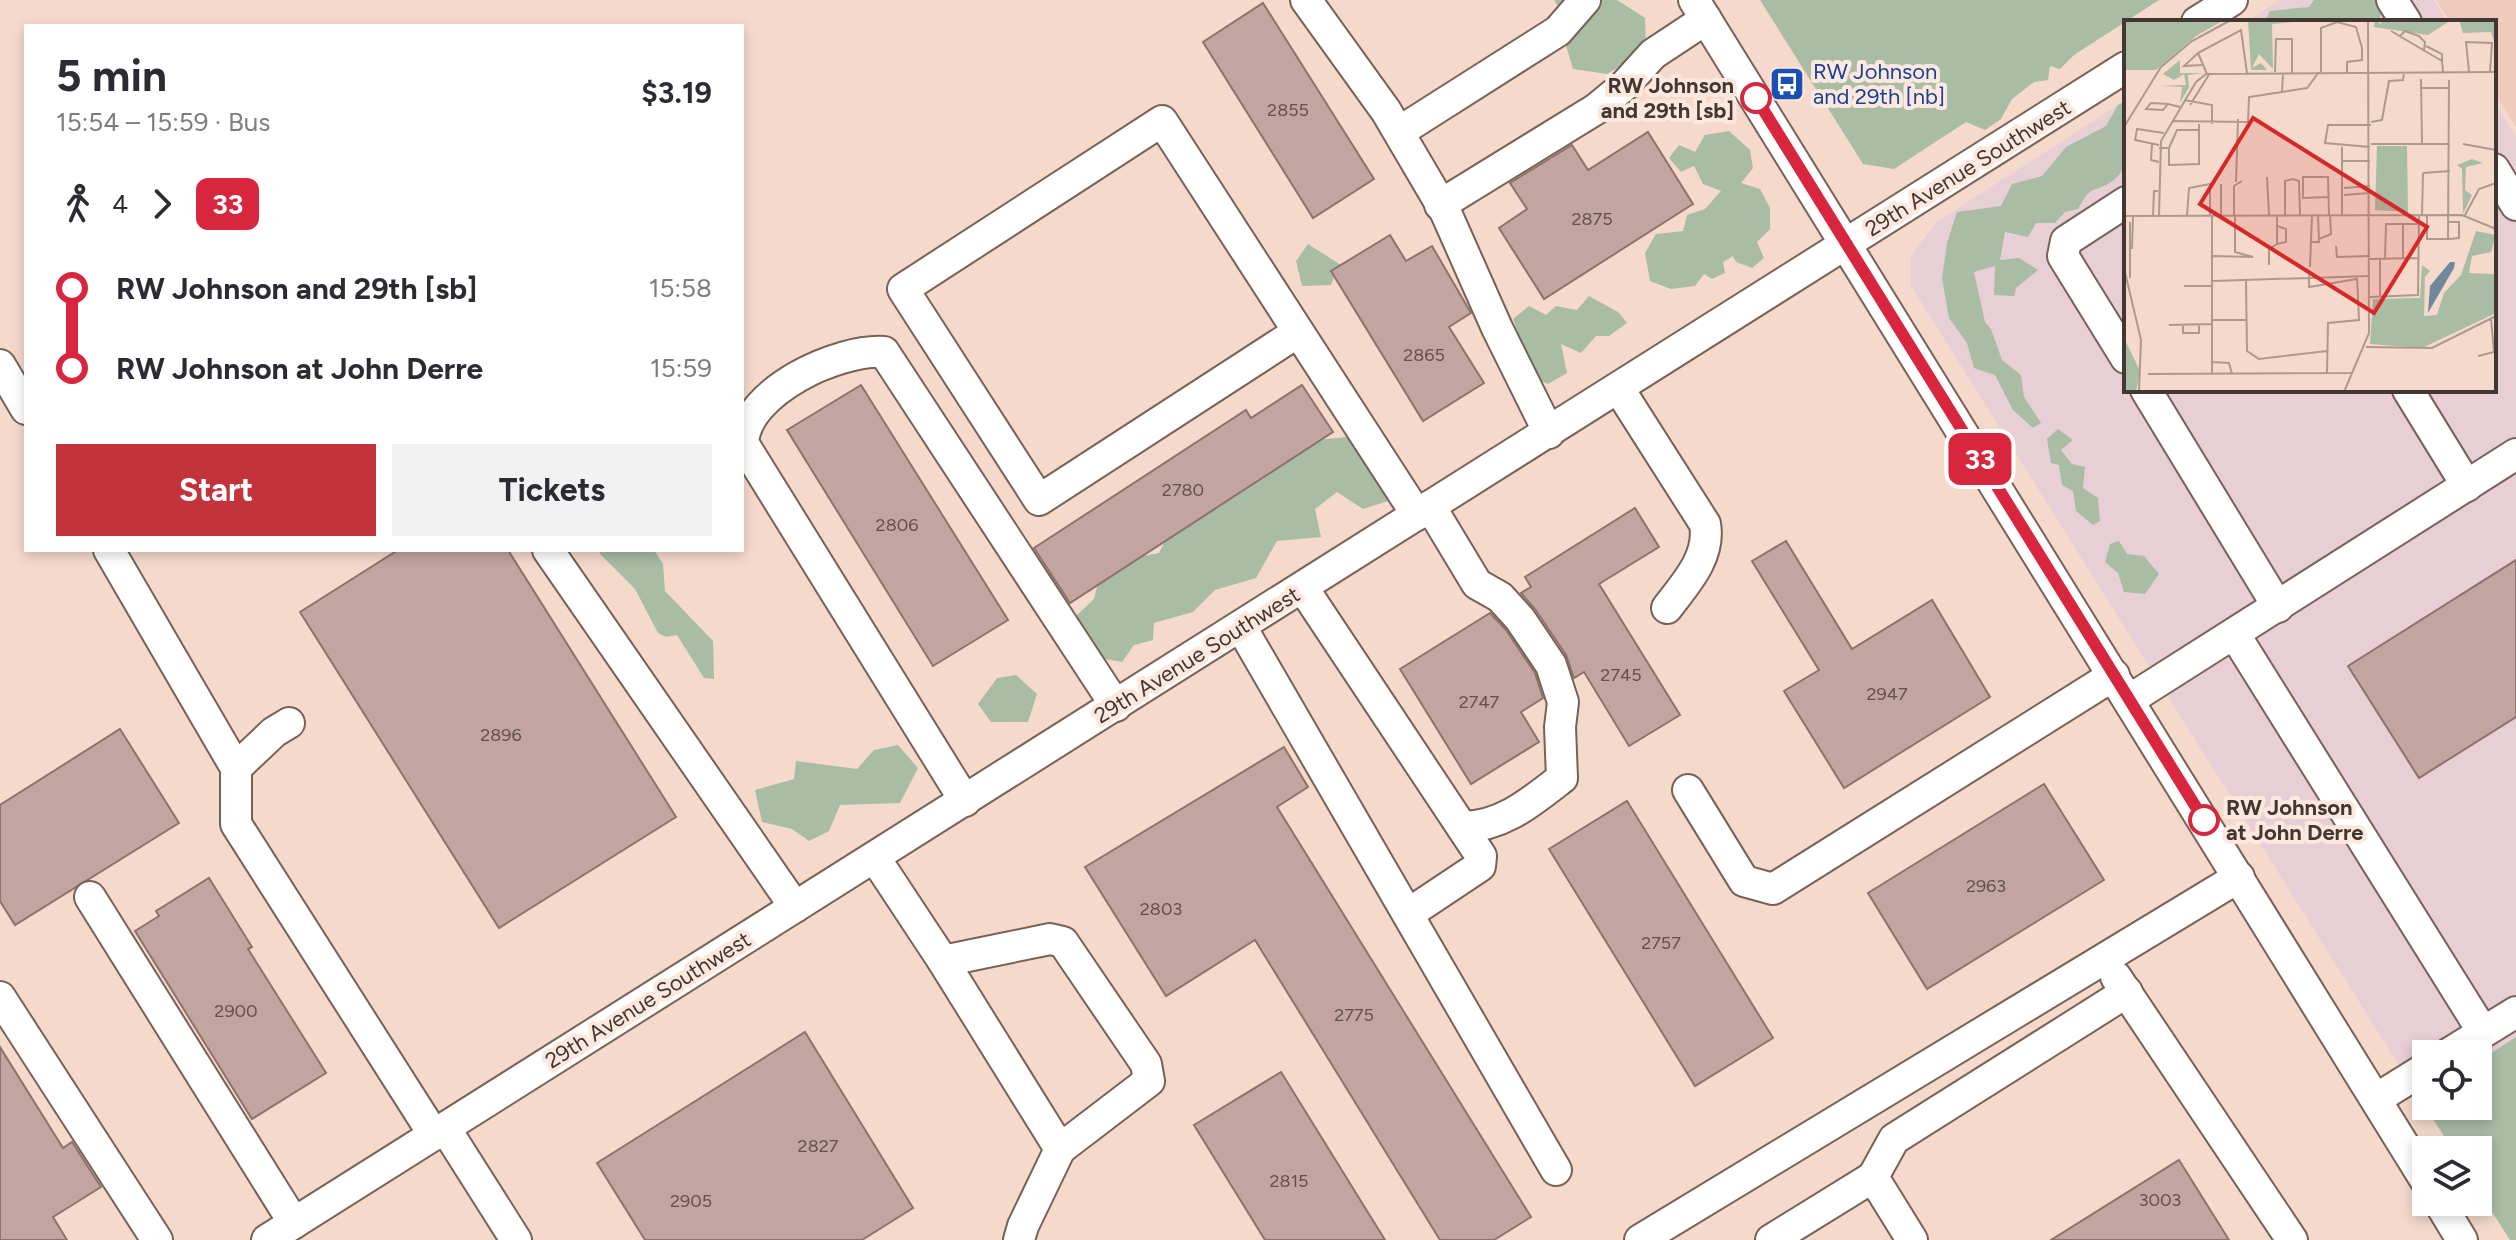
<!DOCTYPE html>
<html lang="en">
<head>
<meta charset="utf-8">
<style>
  :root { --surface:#fff; --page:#f2f2f3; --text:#2b2b33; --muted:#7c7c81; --accent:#c3333c }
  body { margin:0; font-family:Figtree,sans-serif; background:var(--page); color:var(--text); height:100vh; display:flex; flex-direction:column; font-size:30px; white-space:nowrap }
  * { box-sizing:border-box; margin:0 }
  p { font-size:26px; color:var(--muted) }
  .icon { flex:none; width:44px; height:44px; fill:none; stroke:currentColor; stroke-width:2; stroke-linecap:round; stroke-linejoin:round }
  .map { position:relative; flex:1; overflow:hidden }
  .details { position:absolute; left:24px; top:24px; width:720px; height:528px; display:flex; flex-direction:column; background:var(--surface); border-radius:0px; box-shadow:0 4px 12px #0003 }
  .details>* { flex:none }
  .badge { padding:0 16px; border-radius:12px; font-size:28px; line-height:52px }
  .tools { position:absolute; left:2412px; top:1040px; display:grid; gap:16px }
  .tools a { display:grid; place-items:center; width:80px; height:80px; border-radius:0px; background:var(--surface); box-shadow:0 4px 12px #0003; font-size:40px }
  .map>.badge { position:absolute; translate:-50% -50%; box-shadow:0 0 0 4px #fff }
  .legs { display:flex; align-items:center; gap:12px; height:88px; padding:0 32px; font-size:26px }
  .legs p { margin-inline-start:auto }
  .summary { display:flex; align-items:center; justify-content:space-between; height:136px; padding:0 32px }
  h1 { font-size:44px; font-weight:700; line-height:60px }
  .action { display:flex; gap:16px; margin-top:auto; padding:16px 32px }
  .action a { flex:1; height:92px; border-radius:0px; background:var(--accent); color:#fff; font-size:32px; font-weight:700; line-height:92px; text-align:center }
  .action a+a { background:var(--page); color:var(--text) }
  ul { padding:0 32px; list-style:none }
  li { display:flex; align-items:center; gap:28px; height:80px; font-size:30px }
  li i { display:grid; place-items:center; width:12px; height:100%; margin:0 10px; background:currentColor }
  li i::after { content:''; width:20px; height:20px; margin:-10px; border:6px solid; border-radius:50%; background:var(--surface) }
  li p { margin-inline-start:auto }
  li:first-child i { background:linear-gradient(#0000 50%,currentColor 0) }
  li:last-child i { background:linear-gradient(currentColor 50%,#0000 0) }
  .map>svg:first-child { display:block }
</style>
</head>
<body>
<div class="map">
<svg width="2516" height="1240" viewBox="0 0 2516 1240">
  <rect width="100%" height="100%" fill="#f5dacc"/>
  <!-- built -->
  <polygon fill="#eecbba" points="2436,0 2516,0 2516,127 2494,92 2494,22 2450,22"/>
  <!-- industrial -->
  <g fill="#e8ced5">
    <polygon points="2280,0 2434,0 2447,22 2246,22"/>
    <polygon points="2126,100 2126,390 2494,390 2494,100 2516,137 2516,1037 2478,1062 2478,1054 2426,1054 2426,1095 2420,1099 1911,286 1911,255 1938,221"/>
  </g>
  <!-- green -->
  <g fill="#a9bca4">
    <polygon points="1554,0 1617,0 1645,18 1646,51 1607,74 1573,69 1564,39 1584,17 1558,6"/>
    <polygon points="1760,0 2159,0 2074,55 2060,69 2050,66 2048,80 2034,82 2012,99 2001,119 1985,130 1966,122 1894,169 1863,164"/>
    <polygon points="2314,0 2390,0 2377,22 2265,22 2270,11 2309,7"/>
    <path d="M2126,101C2126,123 2134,164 2115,179C2095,195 2094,180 2078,209L2065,212L2055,223H2036L2028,237L2005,232L2000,260L2019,258L2038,270L2016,288L2014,296L1994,295L1995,266L1974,272L1985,322L1991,329L2002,360L2021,375L2024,397L2041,423L2033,428L2013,410L1995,375L1974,368L1967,343L1949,318L1942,278L1947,243L1957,212L2001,206L2012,184L2042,176L2066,147L2106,126L2118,105Z"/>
    <polygon points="1729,131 1750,150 1753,168 1741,183 1760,189 1770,208 1770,229 1757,242 1764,258 1752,268 1736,262 1733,256 1723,262 1725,273 1712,279 1704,274 1695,286 1671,289 1650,281 1645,253 1656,234 1683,231 1687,215 1705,209 1721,191 1703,184 1694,166 1681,172 1669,158 1679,145 1695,152 1705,135"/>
    <polygon points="1308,244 1341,265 1331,271 1334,277 1331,285 1302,286 1296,261"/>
    <polygon points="1589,296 1618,312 1627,323 1609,336 1596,336 1581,353 1561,344 1567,373 1548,384 1532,377 1511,345 1518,332 1513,319 1529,306 1546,315 1556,306 1577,310"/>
    <polygon points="2058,429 2073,440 2061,450 2072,464 2085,467 2083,488 2098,498 2100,521 2093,525 2076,511 2073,491 2062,485 2059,465 2051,463 2047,439"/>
    <polygon points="1356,436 1381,458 1388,501 1363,509 1337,492 1315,509 1321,537 1277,541 1256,578 1215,590 1193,612 1154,623 1153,640 1134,645 1122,662 1083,655 1076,616 1094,599 1098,583 1110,562 1159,553 1179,512 1308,441"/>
    <polygon points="2119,541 2127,554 2144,556 2159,574 2145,594 2124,592 2118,573 2105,562 2110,544"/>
    <polygon points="599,550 654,550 663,564 665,591 713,641 714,679 704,678 677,635 666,637 658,633 635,589 600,554"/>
    <polygon points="1016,675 1037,694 1028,722 991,722 978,704 997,678"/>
    <polygon points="898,745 918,768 900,803 840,805 829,831 809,841 792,829 762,822 755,790 794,779 796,761 857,769 874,750"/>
    <polygon points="2516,1037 2516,1240 2510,1240 2478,1190 2478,1150 2453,1150 2420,1099 2426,1095 2426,1106 2478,1106 2478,1062"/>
  </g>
  <!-- building -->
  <g fill="#c2a59f" stroke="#8e726d" stroke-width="2">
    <polygon points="1263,3 1374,179 1313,218 1203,42"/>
    <polygon points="1648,132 1693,204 1544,299 1499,228 1527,209 1510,183 1572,145 1588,170"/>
    <polygon points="1390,235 1406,261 1432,246 1471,313 1449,327 1484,383 1423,421 1331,271"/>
    <polygon points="861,385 1008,620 933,666 787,430"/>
    <polygon points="1302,385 1333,432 1070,603 1034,548 1246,410 1251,418"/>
    <polygon points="1635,508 1659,547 1599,584 1680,715 1629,746 1584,672 1574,678 1566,655 1535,609 1521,593 1531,587 1525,577"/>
    <polygon points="1786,541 1852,649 1932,600 1990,697 1844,788 1784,691 1819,670 1752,561"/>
    <polygon points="398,550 508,550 676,817 499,928 300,612"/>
    <polygon points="2516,560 2516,717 2419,778 2348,666"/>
    <polygon points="1490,613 1506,630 1535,673 1543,698 1521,712 1539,742 1471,784 1400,669"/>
    <polygon points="120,729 179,823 15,925 0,901 0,805"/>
    <polygon points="1284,747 1308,787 1277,807 1531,1217 1494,1240 1440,1240 1255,940 1166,996 1085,867"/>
    <polygon points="2044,784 2104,880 1927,989 1868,893"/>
    <polygon points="1627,801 1773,1038 1695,1086 1549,849"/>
    <polygon points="209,878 252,947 248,949 326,1073 252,1119 135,931 159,916 156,911"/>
    <polygon points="805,1032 913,1208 862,1240 645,1240 597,1163"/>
    <polygon points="0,1047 63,1148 72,1142 101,1187 53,1217 67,1240 0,1240"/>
    <polygon points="1281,1072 1385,1240 1265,1240 1194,1125"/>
    <polygon points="2179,1160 2229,1240 2051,1240"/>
  </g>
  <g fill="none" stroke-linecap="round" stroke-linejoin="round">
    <!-- minor casing -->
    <g stroke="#786155" stroke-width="34">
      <g id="minor">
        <polyline points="1306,0 1386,111 1446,213 1497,328 1549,433"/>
        <polyline points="1694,0 2426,1181"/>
        <polyline points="2392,0 2406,22"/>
        <polyline points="2197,22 2232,0"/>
        <polyline points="1399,132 1558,31 1585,0"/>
        <polyline points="2494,169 2516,205"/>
        <polyline points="2126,202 2066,241 2063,256 2126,358"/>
        <polyline points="1440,205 1596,109 1625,85 1653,54 1706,19"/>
        <polyline points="1298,332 1039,500 903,289 1162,121 1417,515"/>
        <polyline points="0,365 26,409"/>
        <path d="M1619,389L1705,524C1711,557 1685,584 1667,608"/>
        <polyline points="2146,390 2278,607"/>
        <polyline points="2408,390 2467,486"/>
        <path d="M1430,506L1477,584L1500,597L1520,619L1551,665L1563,702L1560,727L1562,778C1531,802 1502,827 1462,827"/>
        <polyline points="109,550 236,768"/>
        <polyline points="548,550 795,907"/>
        <polyline points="1303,588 1481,856 1480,866 1408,914"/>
        <polyline points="1241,627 1556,1170"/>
        <polyline points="2235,635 2483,1032"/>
        <polyline points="2129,700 2516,454"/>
        <polyline points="289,723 274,732 236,768 236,824 434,1135"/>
        <polyline points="1688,790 1744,881 1773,889 2114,675"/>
        <path d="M965,801L743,443C746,391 838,349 884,352L1116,706"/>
        <polyline points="875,858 943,961 1060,1149 1023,1226 1019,1240"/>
        <polyline points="90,897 294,1223"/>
        <polyline points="943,961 1050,939 1063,942 1146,1064 1149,1081 1060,1149"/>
        <polyline points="2116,977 2292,1240"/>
        <polyline points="0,997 157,1240"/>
        <polyline points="2448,1054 2516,1012"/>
        <polyline points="2376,1099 2426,1068"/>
        <polyline points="445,1128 516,1240"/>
        <polyline points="2439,1202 2462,1240"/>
        <polyline points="267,1240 2126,67"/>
        <polyline points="1640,1240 2239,877"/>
        <polyline points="1771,1240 1873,1177"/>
        <polyline points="1912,1240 1873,1177 1894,1139 2127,992"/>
      </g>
    </g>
    <!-- minor -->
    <use href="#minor" stroke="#fff" stroke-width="30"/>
  </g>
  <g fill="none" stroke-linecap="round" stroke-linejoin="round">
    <!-- line-1 casing -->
    <g stroke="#fff" stroke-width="18">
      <polyline id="line-1" points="1756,98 2204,820"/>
    </g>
    <!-- line-1 -->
    <use href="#line-1" stroke="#d7263d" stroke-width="12"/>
  </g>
  <!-- icons -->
  <defs>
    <g id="bus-square" transform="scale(1.8)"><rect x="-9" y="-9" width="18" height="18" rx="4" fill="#1a4fb4" stroke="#fee8dd"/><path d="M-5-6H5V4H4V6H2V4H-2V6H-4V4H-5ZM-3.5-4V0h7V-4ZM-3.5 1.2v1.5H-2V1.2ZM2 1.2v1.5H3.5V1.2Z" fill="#fff"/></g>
  </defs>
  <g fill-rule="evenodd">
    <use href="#bus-square" x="1787" y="84"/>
  </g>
  <!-- markers -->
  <g fill="#fff" stroke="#d7263d" stroke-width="4">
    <circle cx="1756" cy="98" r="14"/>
    <circle cx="2204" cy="820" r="14"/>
  </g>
  <g text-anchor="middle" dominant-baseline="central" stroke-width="8" stroke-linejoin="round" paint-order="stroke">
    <!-- number labels -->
    <g font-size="18" fill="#62524d">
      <text x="1288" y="110">2855</text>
      <text x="1592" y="219">2875</text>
      <text x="1424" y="355">2865</text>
      <text x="1183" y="490">2780</text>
      <text x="897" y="525">2806</text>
      <text x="1621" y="675">2745</text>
      <text x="1887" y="694">2947</text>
      <text x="1479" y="702">2747</text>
      <text x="501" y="735">2896</text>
      <text x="1986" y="886">2963</text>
      <text x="1161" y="909">2803</text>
      <text x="1661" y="943">2757</text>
      <text x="236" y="1011">2900</text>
      <text x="1354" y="1015">2775</text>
      <text x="818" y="1146">2827</text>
      <text x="1289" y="1181">2815</text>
      <text x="2160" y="1200">3003</text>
      <text x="691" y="1201">2905</text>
    </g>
    <!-- transit labels -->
    <g font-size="22" fill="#164399" stroke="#fee8dd" text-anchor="start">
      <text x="1813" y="71">RW Johnson<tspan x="1813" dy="25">and 29th [nb]</tspan></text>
    </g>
    <!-- stop labels -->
    <g font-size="22" font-weight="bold" fill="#423732" stroke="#fee8dd" text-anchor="end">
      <text x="1734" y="85">RW Johnson<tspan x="1734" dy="25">and 29th [sb]</tspan></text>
      <text x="2226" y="807" text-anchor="start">RW Johnson<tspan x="2226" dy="25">at John Derre</tspan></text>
    </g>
    <!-- street labels -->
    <g font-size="22" fill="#423732" stroke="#fee8dd">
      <text transform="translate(1968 168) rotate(-32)">29th Avenue Southwest</text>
      <text transform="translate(1197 655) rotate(-32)">29th Avenue Southwest</text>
      <text transform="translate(648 1000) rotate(-32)">29th Avenue Southwest</text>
    </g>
  </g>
  <!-- overview -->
  <g transform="translate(2124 20)">
    <rect width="372" height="372" fill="#f5dacc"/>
    <path d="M0,0H100L72,16L32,50H0ZM124,0H190L148,4L149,49L135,34L128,48L137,43L143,50H127ZM251,0L258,5L255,0H327L304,15L250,7ZM335,0H372L371,24L367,12L339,13ZM56,40V53H79L64,55L65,67L56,83L58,67L35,66L62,65L60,54L50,60L39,54ZM253,126H283L284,192L251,190ZM348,139L359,143L342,147L341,170L348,175L339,194L338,149L333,145ZM352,211L372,215L367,232L348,236L345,253L372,254V293L298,328L246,324L249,279L296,278L298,245L306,251L301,257L300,296L313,295L320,273L337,255ZM0,301L1,320L16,351L12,372H3L0,358Z" fill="#a9bca4"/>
    <path d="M326,242H331L330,248L304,293L306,266Z" fill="#71879c"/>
    <path fill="none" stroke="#ad998e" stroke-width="2" d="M267,11L318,41L319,52M276,16L281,11L295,16L301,22L300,30M302,26L318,34V41M74,33L60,46L78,45M151,52L152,19H168V53M197,52V8L213,2L232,7L238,28V40L223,42V53M345,52L342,22L368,23L366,52M159,53L158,72L183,68L195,52M83,54L74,33L117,10L123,53M297,59L298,124M297,68H325M60,80L88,85V104M44,84L39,90L22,89L27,83L44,84L56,87M66,85L86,53M48,101L124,102L125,77L158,72M247,102L258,100L265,61L279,60L280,52M0,107L37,47L68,21L107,0M28,124L27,140L35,142M247,124H326M339,124L372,130M35,125L11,120L13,109L40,113M246,127L201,123L204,105H247M35,128H45L53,110H75V104M45,128V145L75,144V110M219,141H246M299,153L326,151M143,157L145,195M112,162L114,99M97,164V196M220,168L246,166M220,175L245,173M205,177L179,178V157H204L205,195M63,195L65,168L86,164V196M161,195V161L169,159L175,161L176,195M218,195V127M298,195L299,153M303,195V219H324L325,60M341,195L355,169L372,163M0,196L338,195L372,209M29,196L30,171H34M35,196L37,121L72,62L82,54L372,52M110,196V166L118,161M6,202V258M324,202H335V218L325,219M195,219L207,214L206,195M188,222H195L194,195M153,224L162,222V209L153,206M212,226L213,237L246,236M8,229L9,196M89,236L129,237L111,232V196M246,239L294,238M256,239V277M261,239L262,204H295M279,239V205M145,245V229L153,224V195M186,247L188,195M0,248L17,320L15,372M185,255V267L233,259M89,261L246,256M122,261L123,331L135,339L203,331M60,266H89M246,277L294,275L295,195M88,300H122M45,305L88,304M59,305V313H75V305M242,327L308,328L372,296M354,336L370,332L367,299M88,342L105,343L108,354M88,353V196M203,353L204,303L235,300L233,256M24,354L229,353M220,372L245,313L244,0"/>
    <path fill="#d62828" fill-opacity="0.15" stroke="#d62828" stroke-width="4" d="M129,98L303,207L250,293L76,184Z"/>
    <rect width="372" height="372" fill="none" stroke="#423732" stroke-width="4"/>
  </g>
</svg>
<div class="tools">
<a><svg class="icon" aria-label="locate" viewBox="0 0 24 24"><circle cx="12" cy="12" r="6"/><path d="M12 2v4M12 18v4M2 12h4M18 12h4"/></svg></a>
<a><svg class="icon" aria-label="layers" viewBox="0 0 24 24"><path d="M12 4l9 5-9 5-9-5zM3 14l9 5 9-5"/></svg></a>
</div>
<b class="badge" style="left:1980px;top:459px;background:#d7263d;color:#fff">33</b>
<section class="details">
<div class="summary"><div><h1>5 min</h1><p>15:54 – 15:59 · Bus</p></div><b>$3.19</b></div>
<div class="legs"><svg class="icon" aria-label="walk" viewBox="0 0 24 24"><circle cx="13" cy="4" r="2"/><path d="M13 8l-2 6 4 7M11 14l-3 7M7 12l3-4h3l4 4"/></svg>4<svg class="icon" aria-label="forward" viewBox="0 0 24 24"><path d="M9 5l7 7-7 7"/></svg><b class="badge" style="background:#d7263d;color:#fff">33</b></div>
<ul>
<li><i style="color:#d7263d"></i><b>RW Johnson and 29th [sb]</b><p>15:58</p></li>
<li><i style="color:#d7263d"></i><b>RW Johnson at John Derre</b><p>15:59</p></li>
</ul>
<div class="action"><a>Start</a><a>Tickets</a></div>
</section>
</div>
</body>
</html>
